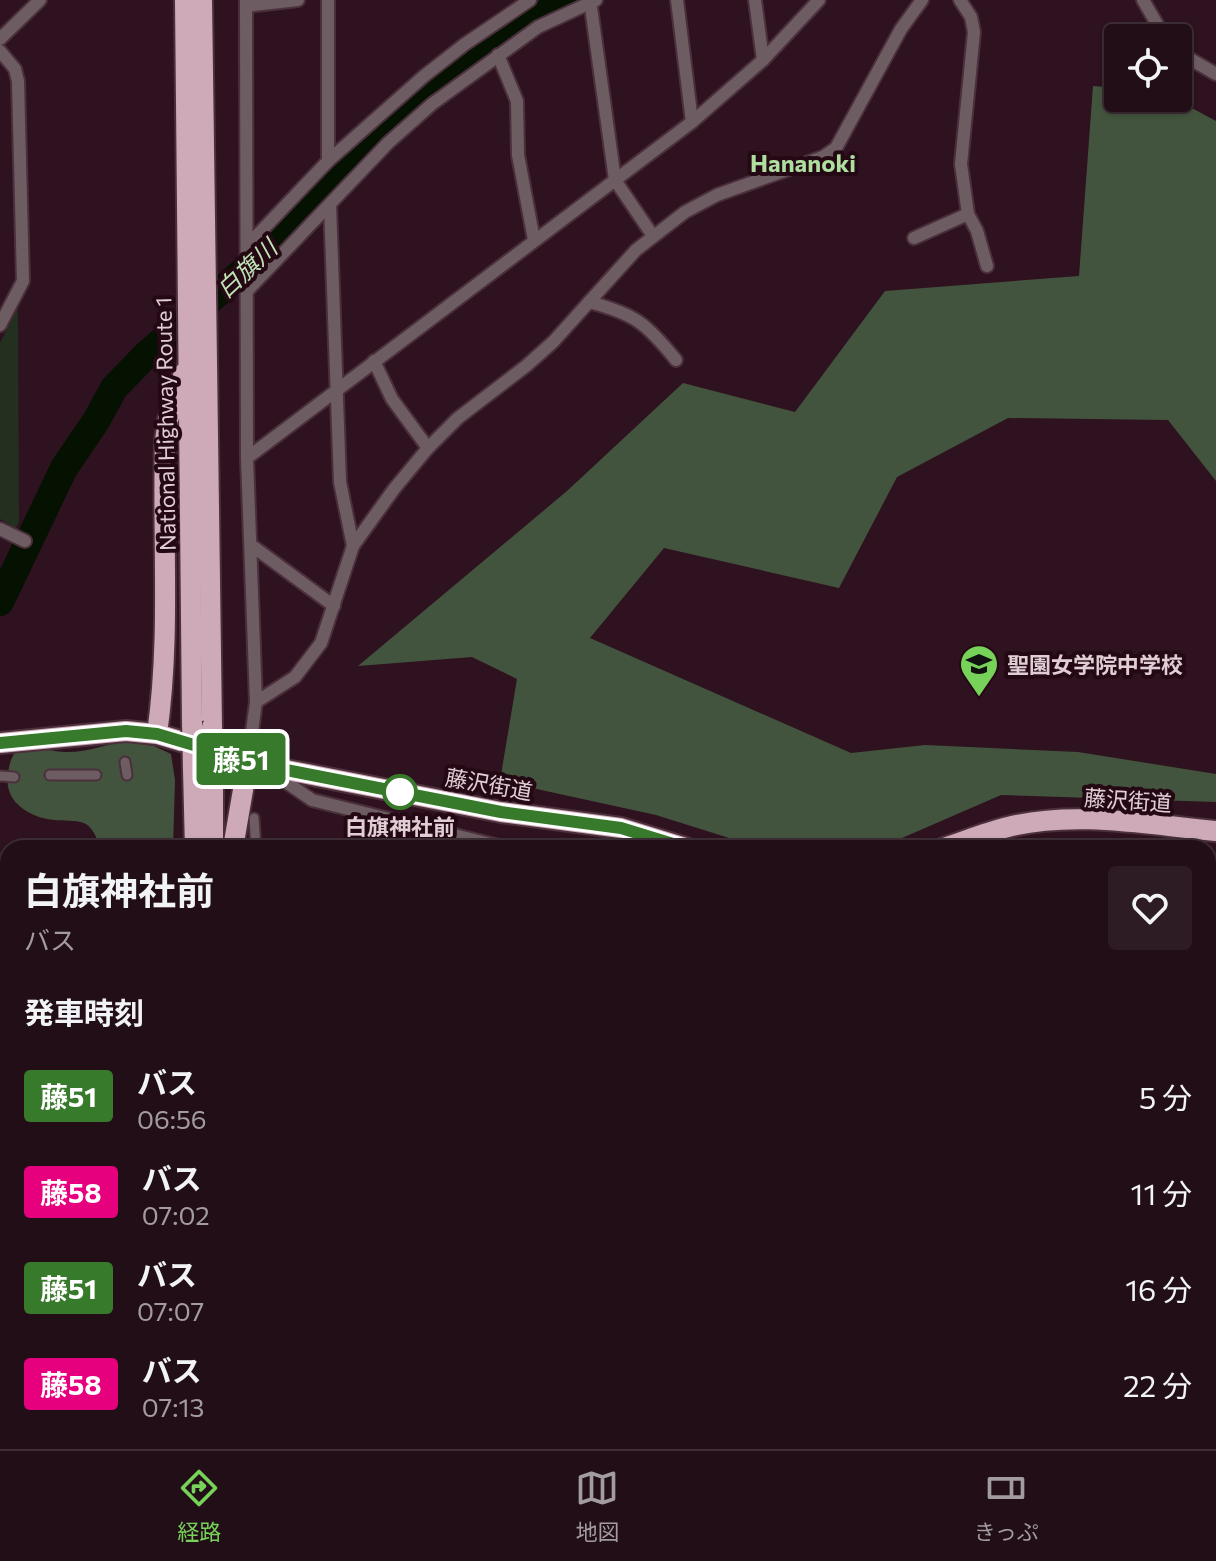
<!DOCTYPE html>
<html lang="ja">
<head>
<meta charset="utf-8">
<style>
  :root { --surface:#220e17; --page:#2e1c24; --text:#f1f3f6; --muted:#a29ca1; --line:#3f2e36; --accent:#77d259 }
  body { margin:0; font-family:Commissioner,"Noto Sans JP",sans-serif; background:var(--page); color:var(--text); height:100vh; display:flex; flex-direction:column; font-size:30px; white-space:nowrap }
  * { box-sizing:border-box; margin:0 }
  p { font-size:26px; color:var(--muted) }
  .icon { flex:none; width:44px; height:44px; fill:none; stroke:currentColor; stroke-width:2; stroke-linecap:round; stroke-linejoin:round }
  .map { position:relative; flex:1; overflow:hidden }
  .side { position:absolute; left:0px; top:840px; width:1216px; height:610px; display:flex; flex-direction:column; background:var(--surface); border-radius:24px 24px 0 0; box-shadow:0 2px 6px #0004,0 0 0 2px var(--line) }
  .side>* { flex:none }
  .badge { padding:0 16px; border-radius:6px; font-size:28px; line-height:52px }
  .buttons { position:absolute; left:1104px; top:24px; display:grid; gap:16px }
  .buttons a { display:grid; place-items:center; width:88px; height:88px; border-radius:8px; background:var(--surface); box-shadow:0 2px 6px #0004,0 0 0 2px var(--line); font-size:40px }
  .map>.badge { position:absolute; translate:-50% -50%; box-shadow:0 0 0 4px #fff }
  h2 { padding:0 24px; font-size:30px; line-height:72px }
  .round { display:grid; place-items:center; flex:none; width:84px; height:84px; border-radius:8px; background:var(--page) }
  .headline { display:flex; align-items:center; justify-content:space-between; height:136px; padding:0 24px }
  h1 { font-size:38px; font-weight:700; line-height:60px }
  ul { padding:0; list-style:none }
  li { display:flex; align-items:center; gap:24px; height:96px; padding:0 24px }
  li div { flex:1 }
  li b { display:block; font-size:30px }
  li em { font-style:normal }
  li .badge { min-width:88px; font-weight:700; text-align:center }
  .tab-bar { display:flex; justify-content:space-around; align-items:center; height:112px; border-top:2px solid var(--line); background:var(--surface); font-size:22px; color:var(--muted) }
  .tab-bar a { display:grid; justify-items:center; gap:4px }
  .tab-bar .active { color:var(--accent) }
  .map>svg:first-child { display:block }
</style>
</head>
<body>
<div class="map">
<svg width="1216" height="1449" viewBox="0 0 1216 1449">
  <rect width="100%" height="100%" fill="#2e121f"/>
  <!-- built -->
  <polygon fill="#3c1a29" points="8,1267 8,1442 249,1442 252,1449 0,1449 0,1272"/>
  <!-- green -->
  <g fill="#232f1f">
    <polygon points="18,308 19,522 16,528 0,519 0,343"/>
    <polygon points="0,963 8,967 8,1161 0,1160"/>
  </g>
  <!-- forest -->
  <g fill="#43543e">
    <polygon points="1093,86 1118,88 1118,98 1173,98 1216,121 1216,481 1168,420 1008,418 897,477 839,588 664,548 590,638 851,753 925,745 1078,752 1216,774 1216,802 1001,795 902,838 862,848 761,848 656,815 500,781 517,679 472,657 358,666 567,491 683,383 795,412 885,291 1079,276"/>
    <path d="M126,742L154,746L171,754L175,780L173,848H100C90,812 75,824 47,819C24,814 4,799 8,774C9,765 12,751 22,748C35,745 52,752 65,752C86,753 105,744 126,742Z"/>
  </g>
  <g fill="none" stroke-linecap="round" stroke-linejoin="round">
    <!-- river -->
    <polyline stroke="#051202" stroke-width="28" points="0,602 64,468 96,421 114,388 147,354 262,255 334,177 406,110 462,62 568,0"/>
    <!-- pedestrian casing -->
    <g stroke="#4b303c" stroke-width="13">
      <g id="pedestrian">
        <polyline points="125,762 127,775"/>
        <polyline points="50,775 96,775"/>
        <polyline points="0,776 14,777"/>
        <polyline points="254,818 256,848"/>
      </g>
    </g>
    <!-- minor casing -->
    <g stroke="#4b303c" stroke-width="16">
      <g id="minor">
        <polyline points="246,0 247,458 256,702 248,761"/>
        <polyline points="590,0 615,180 653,236"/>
        <polyline points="677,0 692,122"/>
        <polyline points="755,0 763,60"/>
        <polyline points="960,0 971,17 974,32 961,164 968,214 977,231 987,266"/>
        <polyline points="1143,0 1165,38"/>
        <polyline points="246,6 298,0"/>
        <polyline points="0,39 40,0"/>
        <polyline points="0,51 15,69 18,81 23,281 0,325"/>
        <polyline points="1178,52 1216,74"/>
        <polyline points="498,55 517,101 518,155 534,240"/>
        <polyline points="328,161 328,0"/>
        <polyline points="330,205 340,482 353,546"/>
        <polyline points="914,238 968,214"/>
        <polyline points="247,246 328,161 424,76 465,44 530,0"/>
        <polyline points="247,291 388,143 432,104 538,27 596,0"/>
        <path d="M589,302C635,314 646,323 676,360"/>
        <polyline points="374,361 392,399 428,448"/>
        <polyline points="247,458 692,122 763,60 819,0"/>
        <polyline points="0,529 25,541"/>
        <polyline points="251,545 334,606"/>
        <polyline points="256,702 295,677 321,643 353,546 394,489 428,448 458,418 526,366 553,342 636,250 685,212 717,195 823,157 836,148 901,29 922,0"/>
        <polyline points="270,771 312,800 507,848"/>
        <polyline points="361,848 372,817"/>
        <polyline points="1208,971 1216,969"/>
        <polyline points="1208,1246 1215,1259 1209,1273"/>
        <polyline points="1208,1334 1216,1327"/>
        <polyline points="1208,1378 1216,1383"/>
        <polyline points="442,1442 449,1449"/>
        <polyline points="1132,1442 1144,1449"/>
        <polyline points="528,1449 531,1442"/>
        <polyline points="625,1449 628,1442"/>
        <polyline points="726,1449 729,1442"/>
        <polyline points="825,1449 828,1442"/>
        <polyline points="919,1449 922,1442"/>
        <polyline points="1012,1449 1015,1442"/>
        <polyline points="1114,1449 1118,1442"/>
      </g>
    </g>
    <!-- trunk casing -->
    <g stroke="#4b303c" stroke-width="24">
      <g id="trunk">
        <polyline points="185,0 192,721"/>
        <polyline points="202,0 212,727"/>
        <path d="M157,734C171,637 162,538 165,441L168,420L184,373"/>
        <polyline points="0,743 126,731 157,734 261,765 501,812 621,828 686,848"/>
        <polyline points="193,769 195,848"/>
        <polyline points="213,777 213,848"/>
        <polyline points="233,848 248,761"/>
        <path d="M944,848C965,841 987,832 1008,827C1075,810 1149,825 1216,831"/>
        <polyline points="288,1442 290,1449"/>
        <polyline points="307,1442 309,1449"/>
      </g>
    </g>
    <!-- pedestrian -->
    <use href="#pedestrian" stroke="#6d5d63" stroke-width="9"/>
    <!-- minor -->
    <use href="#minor" stroke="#6d5d63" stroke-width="12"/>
    <!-- trunk -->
    <use href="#trunk" stroke="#ceaab8" stroke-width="20"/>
    <!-- trunk-bridge casing -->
    <g stroke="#4b303c" stroke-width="24" stroke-linecap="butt">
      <g id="trunk-bridge">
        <polyline points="192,721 193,769"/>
        <polyline points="212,727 213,777"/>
      </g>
    </g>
    <!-- trunk-bridge -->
    <use href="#trunk-bridge" stroke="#ceaab8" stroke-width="20"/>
  </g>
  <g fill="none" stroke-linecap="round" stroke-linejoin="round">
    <!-- line casing -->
    <g stroke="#fff" stroke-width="18">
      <polyline id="line" points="0,743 126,731 157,734 261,765 501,812 621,828 686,848"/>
    </g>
    <!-- line -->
    <use href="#line" stroke="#387a2b" stroke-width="12"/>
  </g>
  <!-- icons -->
  <defs>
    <g id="school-pin" transform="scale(2)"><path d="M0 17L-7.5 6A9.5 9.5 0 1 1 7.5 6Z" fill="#77d259" stroke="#240915"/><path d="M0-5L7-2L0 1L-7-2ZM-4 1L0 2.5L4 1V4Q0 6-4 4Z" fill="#111"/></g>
  </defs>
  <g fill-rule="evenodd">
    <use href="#school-pin" x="979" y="664"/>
  </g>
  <!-- markers -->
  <circle fill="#fff" stroke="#387a2b" stroke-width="4" cx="400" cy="792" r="16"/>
  <g text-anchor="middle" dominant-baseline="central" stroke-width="8" stroke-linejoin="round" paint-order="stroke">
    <!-- street labels -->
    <g font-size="22" fill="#e1cdd4" stroke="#240915">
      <text transform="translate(165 424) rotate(-91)">National Highway Route 1</text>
      <text transform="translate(489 784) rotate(10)">藤沢街道</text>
      <text transform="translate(1128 800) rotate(4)">藤沢街道</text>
    </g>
    <!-- poi labels -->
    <g font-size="22" font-weight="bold" fill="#e1cdd4" stroke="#240915" text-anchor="start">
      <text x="1007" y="664">聖園女学院中学校</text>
    </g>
    <!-- stop labels -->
    <g font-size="22" font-weight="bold" fill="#e1cdd4" stroke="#240915">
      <text x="400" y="826">白旗神社前</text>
    </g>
    <!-- neighbourhood labels -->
    <g font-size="24" font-weight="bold" fill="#aedfa0" stroke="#240915">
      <text x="803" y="162">Hananoki</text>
    </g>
    <!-- water labels -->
    <g font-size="24" font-style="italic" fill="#c0e3b6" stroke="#240915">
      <text transform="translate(246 268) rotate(-43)">白旗川</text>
    </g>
  </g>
</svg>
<div class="buttons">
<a><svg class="icon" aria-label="locate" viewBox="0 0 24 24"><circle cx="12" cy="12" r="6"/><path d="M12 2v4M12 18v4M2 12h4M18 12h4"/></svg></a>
</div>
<b class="badge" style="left:241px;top:759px;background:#387a2b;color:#fff">藤51</b>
<section class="side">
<div class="headline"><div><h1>白旗神社前</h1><p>バス</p></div><a class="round"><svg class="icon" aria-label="heart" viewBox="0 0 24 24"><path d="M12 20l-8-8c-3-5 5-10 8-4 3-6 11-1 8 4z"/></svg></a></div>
<h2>発車時刻</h2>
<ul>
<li><span class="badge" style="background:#387a2b;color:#fff">藤51</span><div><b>バス</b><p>06:56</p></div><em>5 分</em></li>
<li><span class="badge" style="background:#e6007e;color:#fff">藤58</span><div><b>バス</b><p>07:02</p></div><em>11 分</em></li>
<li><span class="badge" style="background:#387a2b;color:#fff">藤51</span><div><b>バス</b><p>07:07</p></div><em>16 分</em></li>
<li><span class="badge" style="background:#e6007e;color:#fff">藤58</span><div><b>バス</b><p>07:13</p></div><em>22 分</em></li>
</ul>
</section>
</div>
<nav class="tab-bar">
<a class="active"><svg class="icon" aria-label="directions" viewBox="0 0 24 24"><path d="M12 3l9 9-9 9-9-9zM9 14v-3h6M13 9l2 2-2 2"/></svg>経路</a>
<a><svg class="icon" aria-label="map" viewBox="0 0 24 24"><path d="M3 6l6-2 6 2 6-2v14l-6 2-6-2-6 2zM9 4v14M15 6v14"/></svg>地図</a>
<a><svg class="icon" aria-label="tickets" viewBox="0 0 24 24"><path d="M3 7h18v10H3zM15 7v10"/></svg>きっぷ</a>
</nav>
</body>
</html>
